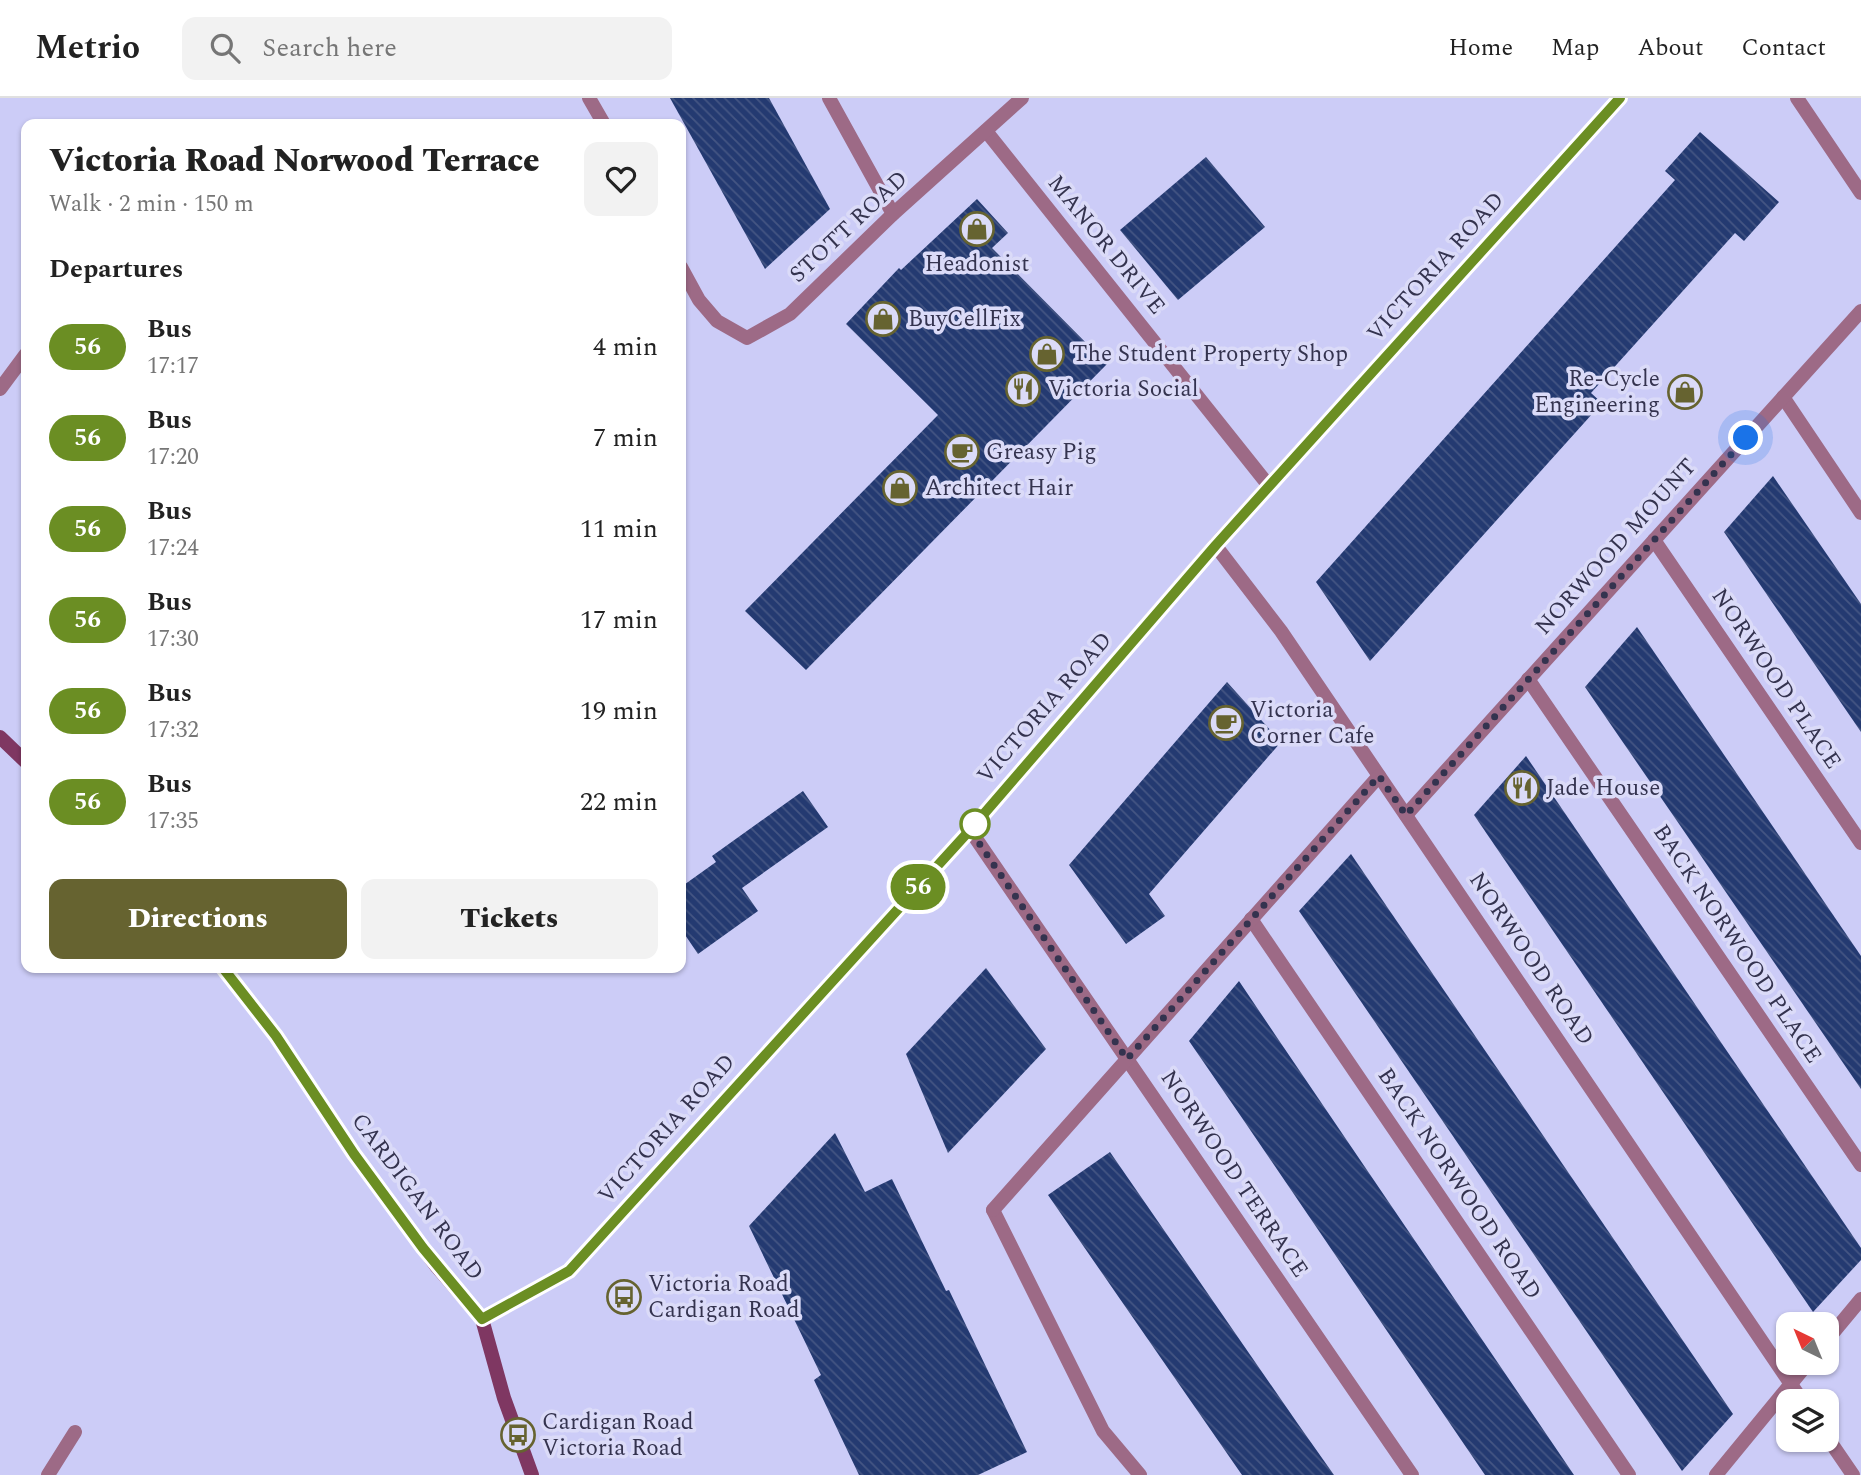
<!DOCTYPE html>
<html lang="en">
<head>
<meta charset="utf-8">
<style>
  :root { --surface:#fff; --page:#f2f2f2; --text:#222; --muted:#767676; --line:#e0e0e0; --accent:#666330 }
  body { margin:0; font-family:Spectral,serif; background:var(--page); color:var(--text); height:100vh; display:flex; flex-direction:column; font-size:26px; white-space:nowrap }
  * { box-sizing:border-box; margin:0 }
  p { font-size:23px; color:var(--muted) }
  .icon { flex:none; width:38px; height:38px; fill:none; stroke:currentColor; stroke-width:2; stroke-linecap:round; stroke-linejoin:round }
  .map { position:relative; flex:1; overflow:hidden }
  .panel { position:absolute; left:21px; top:21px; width:665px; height:854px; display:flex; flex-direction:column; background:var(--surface); border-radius:14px; box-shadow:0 2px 5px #0004 }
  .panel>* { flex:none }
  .badge { padding:0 14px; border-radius:23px; font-size:24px; line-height:46px }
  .needle { width:46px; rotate:317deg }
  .controls { position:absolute; left:1776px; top:1214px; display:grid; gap:14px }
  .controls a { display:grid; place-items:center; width:63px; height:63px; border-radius:14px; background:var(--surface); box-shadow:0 2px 5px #0004; font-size:35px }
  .you { position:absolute; width:35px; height:35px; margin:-18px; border:5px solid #fff; border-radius:50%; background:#1a73e8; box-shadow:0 0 0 10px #1a73e833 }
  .map>.badge { position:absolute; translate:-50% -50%; box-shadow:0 0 0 4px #fff }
  h2 { padding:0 28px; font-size:26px; line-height:63px }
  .round { display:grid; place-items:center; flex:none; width:74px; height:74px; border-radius:14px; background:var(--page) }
  .summary { display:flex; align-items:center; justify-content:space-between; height:119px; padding:0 28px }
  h1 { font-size:33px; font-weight:800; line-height:52px }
  .button { display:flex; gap:14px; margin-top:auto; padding:14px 28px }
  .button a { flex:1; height:80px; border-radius:14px; background:var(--accent); color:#fff; font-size:28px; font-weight:800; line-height:80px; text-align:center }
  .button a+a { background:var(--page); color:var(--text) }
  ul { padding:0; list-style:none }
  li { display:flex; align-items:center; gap:21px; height:91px; padding:0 28px }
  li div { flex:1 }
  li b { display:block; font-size:26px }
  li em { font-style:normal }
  li .badge { min-width:77px; font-weight:700; text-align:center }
  header { display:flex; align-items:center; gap:42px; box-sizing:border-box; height:98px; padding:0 35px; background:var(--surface); border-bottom:2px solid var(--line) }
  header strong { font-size:33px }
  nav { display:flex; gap:38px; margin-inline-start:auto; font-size:24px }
  .search { width:490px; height:63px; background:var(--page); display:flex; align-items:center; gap:18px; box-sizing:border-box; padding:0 24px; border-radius:14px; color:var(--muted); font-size:26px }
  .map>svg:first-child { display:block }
</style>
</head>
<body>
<header>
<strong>Metrio</strong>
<div class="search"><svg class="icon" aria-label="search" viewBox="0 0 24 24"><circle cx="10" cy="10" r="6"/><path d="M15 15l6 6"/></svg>Search here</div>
<nav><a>Home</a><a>Map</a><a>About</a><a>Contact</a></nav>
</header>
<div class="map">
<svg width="1861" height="1377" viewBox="0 0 1861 1377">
  <defs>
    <pattern id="building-back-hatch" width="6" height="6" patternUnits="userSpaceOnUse" patternTransform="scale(1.75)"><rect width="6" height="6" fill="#243a71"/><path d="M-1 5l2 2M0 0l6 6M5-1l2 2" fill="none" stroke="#445583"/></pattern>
  </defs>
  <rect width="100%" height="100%" fill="#ccccf7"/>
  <!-- building -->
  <g fill="url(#building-back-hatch)">
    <polygon points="670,0 769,0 830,111 765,171"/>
    <polygon points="1700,34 1779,104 1744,143 1735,135 1591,295 1602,305 1370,563 1316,484 1675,82 1665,73"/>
    <polygon points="1206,59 1265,129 1178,202 1120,132"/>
    <polygon points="977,101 1008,135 992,150 1107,266 806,572 745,513 938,317 846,226 899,170 901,172"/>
    <polygon points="1773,378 1861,506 1861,634 1724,434"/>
    <polygon points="1637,529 1861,858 1861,991 1585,589"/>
    <polygon points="1227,584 1281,644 1149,796 1165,818 1126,846 1069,767"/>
    <polygon points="1526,658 1861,1150 1861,1162 1813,1214 1474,717"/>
    <polygon points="803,693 828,729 742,790 758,813 698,856 681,831 681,789 716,764 712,758"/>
    <polygon points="1351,756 1733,1316 1682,1373 1299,813"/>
    <polygon points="986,870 1046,951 948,1055 906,956"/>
    <polygon points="1239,883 1276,938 1574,1377 1485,1377 1240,1017 1189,943"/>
    <polygon points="835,1035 865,1094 892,1081 946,1193 949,1192 1027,1354 978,1377 859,1377 814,1282 821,1277 749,1128"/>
    <polygon points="1110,1054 1298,1326 1334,1377 1242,1377 1156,1253 1048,1097"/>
  </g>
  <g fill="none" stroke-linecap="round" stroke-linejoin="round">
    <!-- lane -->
    <g stroke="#9d6a86" stroke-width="14">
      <polyline points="829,0 893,116"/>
      <polyline points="0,291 26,256"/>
      <polyline points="1783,299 1861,415"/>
      <polyline points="1528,581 1861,1067"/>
      <polyline points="1251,821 1629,1377"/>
      <polyline points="993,1112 1103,1333 1140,1377"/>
      <polyline points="48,1377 75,1334"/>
    </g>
    <!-- street -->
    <g stroke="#9d6a86" stroke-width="14">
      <polyline points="589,0 604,26"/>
      <polyline points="1797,0 1861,95"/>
      <polyline points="986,33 1269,388"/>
      <polyline points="681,169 699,202 717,223 747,240 790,216 893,116 1022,0"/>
      <polyline points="1654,442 1861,745"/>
      <polyline points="1215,447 1281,533 1803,1304"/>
      <polyline points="1406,717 1861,213"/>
      <polyline points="970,732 1412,1377"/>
      <polyline points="993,1112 1379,678"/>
      <polyline points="1827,1242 1861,1201"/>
      <polyline points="1827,1339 1853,1377"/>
      <polyline points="1716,1377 1808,1265"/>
    </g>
    <!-- secondary -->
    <g stroke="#7f3762" stroke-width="14">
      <polyline points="0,639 26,664"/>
      <polyline points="223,870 276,938 354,1056 437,1169 482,1221 504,1300 532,1377"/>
      <polyline points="482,1221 569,1173 970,732 1215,447 1620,0"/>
    </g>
  </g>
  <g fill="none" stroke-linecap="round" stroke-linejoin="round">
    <!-- line casing -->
    <g stroke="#fff" stroke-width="16">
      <polyline id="line" points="223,870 276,938 354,1056 423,1150 482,1221 569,1173 970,732 1216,447 1620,0"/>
    </g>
    <!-- line -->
    <use href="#line" stroke="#6b8e23" stroke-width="10"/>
    <!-- walk -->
    <polyline stroke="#34334f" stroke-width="7" stroke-dasharray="0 12.6" points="975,726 970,732 1127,961 1379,678 1406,717 1746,340"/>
  </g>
  <!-- icons -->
  <defs>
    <g id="shop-ring" transform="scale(1.75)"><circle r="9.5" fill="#dbdbf8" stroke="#666330" stroke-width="1.5"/><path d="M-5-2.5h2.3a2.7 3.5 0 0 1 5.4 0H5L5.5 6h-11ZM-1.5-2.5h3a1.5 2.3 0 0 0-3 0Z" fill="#666330"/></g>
    <g id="restaurant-ring" transform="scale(1.75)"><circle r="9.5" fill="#dbdbf8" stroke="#666330" stroke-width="1.5"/><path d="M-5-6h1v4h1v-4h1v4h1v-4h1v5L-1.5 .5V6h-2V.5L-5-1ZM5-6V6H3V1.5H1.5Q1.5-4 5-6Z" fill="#666330"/></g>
    <g id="cafe-ring" transform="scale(1.75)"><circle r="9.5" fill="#dbdbf8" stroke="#666330" stroke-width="1.5"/><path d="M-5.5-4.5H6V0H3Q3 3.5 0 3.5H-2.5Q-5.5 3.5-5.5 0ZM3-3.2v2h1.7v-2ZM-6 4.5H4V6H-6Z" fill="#666330"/></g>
    <g id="bus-ring" transform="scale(1.75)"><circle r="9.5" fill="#dbdbf8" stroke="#666330" stroke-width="1.5"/><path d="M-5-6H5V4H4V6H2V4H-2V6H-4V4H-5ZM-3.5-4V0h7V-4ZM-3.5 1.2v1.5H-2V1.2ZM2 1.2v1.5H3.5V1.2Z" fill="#666330"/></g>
  </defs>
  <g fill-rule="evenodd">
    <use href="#shop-ring" x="977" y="131"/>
    <use href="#shop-ring" x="883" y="221"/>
    <use href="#shop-ring" x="1047" y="256"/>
    <use href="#restaurant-ring" x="1023" y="291"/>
    <use href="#shop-ring" x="1685" y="294"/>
    <use href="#cafe-ring" x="962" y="354"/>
    <use href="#shop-ring" x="900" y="390"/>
    <use href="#cafe-ring" x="1226" y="625"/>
    <use href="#restaurant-ring" x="1522" y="690"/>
    <use href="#bus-ring" x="624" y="1199"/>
    <use href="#bus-ring" x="518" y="1337"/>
  </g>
  <!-- markers -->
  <circle fill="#fff" stroke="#6b8e23" stroke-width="3.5" cx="975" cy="726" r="14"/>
  <g text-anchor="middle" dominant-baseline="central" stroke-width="7" stroke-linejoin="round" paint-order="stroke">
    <!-- street labels -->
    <g font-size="23" fill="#34334f" stroke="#dbdbf8">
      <text transform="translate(849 129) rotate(-43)">STOTT ROAD</text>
      <text transform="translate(1106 147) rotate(51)">MANOR DRIVE</text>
      <text transform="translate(1436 169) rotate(-48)">VICTORIA ROAD</text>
      <text transform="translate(1616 449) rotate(-48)">NORWOOD MOUNT</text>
      <text transform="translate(1776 581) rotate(56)">NORWOOD PLACE</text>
      <text transform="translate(1045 610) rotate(-49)">VICTORIA ROAD</text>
      <text transform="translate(1737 846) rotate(56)">BACK NORWOOD PLACE</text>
      <text transform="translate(1531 861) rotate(56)">NORWOOD ROAD</text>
      <text transform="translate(667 1031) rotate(-48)">VICTORIA ROAD</text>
      <text transform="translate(1234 1076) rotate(56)">NORWOOD TERRACE</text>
      <text transform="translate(1459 1086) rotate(56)">BACK NORWOOD ROAD</text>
      <text transform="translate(417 1099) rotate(53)">CARDIGAN ROAD</text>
    </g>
    <!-- poi labels -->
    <g font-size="23" fill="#34334f" stroke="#dbdbf8" text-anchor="start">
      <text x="977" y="166" text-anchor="middle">Headonist</text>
      <text x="908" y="221">BuyCellFix</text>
      <text x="1072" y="256">The Student Property Shop</text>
      <text x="1660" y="281" text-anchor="end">Re-Cycle<tspan x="1660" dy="26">Engineering</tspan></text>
      <text x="1048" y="291">Victoria Social</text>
      <text x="986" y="354">Greasy Pig</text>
      <text x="925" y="390">Architect Hair</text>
      <text x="1250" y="612">Victoria<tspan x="1250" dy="26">Corner Cafe</tspan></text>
      <text x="1546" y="690">Jade House</text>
      <text x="648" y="1186">Victoria Road<tspan x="648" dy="26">Cardigan Road</tspan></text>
      <text x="542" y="1324">Cardigan Road<tspan x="542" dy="26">Victoria Road</tspan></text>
    </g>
  </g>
</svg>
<div class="controls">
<a><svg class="needle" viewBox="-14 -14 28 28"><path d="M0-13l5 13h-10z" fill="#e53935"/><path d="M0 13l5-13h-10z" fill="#767676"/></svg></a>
<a><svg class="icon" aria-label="layers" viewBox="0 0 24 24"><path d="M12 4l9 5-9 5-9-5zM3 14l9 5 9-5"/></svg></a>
</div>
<div class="you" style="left:1746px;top:340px"></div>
<b class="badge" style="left:918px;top:789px;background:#6b8e23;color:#fff">56</b>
<section class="panel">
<div class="summary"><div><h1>Victoria Road Norwood Terrace</h1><p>Walk · 2 min · 150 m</p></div><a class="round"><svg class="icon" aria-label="heart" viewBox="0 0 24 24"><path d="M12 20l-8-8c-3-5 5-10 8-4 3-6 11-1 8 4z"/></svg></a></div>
<h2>Departures</h2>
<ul>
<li><span class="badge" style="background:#6b8e23;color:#fff">56</span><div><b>Bus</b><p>17:17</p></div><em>4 min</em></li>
<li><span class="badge" style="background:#6b8e23;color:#fff">56</span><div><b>Bus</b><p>17:20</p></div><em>7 min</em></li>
<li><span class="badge" style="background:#6b8e23;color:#fff">56</span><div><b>Bus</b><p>17:24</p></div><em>11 min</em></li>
<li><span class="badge" style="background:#6b8e23;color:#fff">56</span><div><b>Bus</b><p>17:30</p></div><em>17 min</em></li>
<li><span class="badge" style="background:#6b8e23;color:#fff">56</span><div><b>Bus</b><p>17:32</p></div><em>19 min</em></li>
<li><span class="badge" style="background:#6b8e23;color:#fff">56</span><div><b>Bus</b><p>17:35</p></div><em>22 min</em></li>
</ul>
<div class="button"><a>Directions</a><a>Tickets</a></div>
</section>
</div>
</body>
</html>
